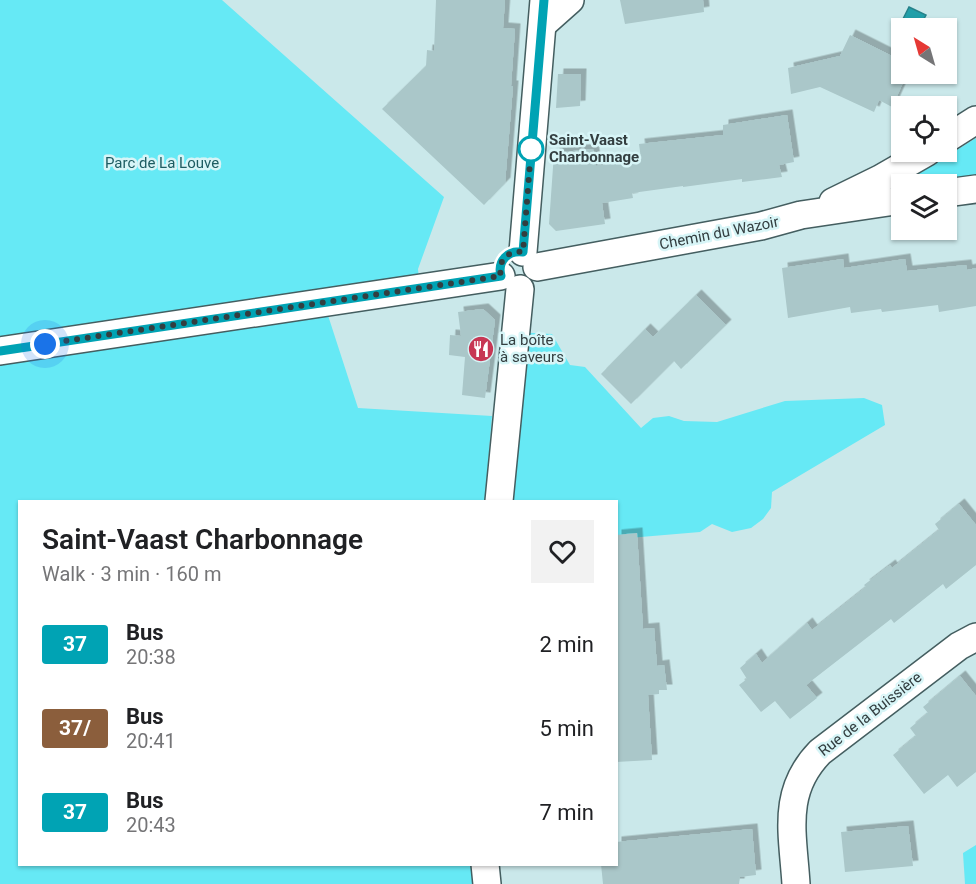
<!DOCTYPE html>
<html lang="en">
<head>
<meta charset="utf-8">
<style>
  :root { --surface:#fff; --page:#f2f2f2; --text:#202124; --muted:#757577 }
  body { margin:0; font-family:Roboto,sans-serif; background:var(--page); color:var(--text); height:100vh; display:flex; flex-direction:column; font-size:22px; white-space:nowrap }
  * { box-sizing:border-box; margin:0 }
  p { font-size:20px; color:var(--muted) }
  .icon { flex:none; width:33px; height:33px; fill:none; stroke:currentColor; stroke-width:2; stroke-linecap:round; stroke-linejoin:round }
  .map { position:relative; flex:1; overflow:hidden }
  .panel { position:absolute; left:18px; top:500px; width:600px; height:366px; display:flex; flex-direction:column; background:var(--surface); border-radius:0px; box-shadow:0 2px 4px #0004 }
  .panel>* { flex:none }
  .badge { padding:0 12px; border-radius:4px; font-size:21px; line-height:39px }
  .needle { width:39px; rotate:323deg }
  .fabs { position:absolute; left:891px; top:18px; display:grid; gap:12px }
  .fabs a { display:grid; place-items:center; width:66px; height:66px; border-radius:0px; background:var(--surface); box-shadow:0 2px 4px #0004; font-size:30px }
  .you { position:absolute; width:30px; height:30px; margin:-15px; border:4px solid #fff; border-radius:50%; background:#1a73e8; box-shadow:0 0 0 9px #1a73e833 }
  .map>.badge { position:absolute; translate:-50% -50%; box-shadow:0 0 0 3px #fff }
  .round { display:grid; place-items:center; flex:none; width:63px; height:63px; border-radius:0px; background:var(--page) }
  .headline { display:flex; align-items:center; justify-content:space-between; height:102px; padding:0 24px }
  h1 { font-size:28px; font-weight:600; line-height:45px }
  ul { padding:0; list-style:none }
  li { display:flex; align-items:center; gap:18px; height:84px; padding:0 24px }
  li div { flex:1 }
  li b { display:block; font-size:22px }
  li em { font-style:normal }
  li .badge { min-width:66px; font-weight:700; text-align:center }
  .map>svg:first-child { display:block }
</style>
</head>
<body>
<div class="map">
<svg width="976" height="884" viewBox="0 0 976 884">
  <defs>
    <filter id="shadow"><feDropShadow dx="5.5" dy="-5.5" stdDeviation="0" flood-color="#0004"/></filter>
  </defs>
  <rect width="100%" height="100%" fill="#cae8ea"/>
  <!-- green -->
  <g fill="#66e9f5">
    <polygon points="0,0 222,0 444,197 418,269 420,289 324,303 358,408 492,416 485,501 20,501 20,864 485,864 487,884 0,884"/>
    <polygon points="976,138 976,175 926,184 907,184 912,178"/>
    <polygon points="515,332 552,334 570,365 585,367 641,428 653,418 669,416 684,421 717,422 785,401 864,398 882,405 885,425 772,492 771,508 763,519 751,528 732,532 712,524 700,532 617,539 616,501 499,501"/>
    <polygon points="976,845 976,884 965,884 963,853"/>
  </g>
  <!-- water -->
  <polygon fill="#219fa9" stroke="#26828a" stroke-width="1.5" points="909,7 926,15 919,28 902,28 901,41 894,37"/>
  <!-- building -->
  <g fill="#aac7c9" filter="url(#shadow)">
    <polygon points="436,0 505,0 503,28 515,29 511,86 513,86 505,183 484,205 382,109 426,66 427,50 434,51"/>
    <polygon points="620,0 703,0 704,12 625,24"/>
    <polygon points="850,35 902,61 902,74 907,74 892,107 879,100 874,112 820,87 791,94 788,68 840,56"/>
    <polygon points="558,74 581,74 580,106 556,108"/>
    <polygon points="787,115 794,162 779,165 782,177 742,182 742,179 683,187 683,186 632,193 633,198 602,203 605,224 556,231 549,224 554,153 593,149 596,166 641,159 639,144 723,135 723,125"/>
    <polygon points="843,259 844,268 905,259 907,271 966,265 967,270 976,268 976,306 939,312 938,305 882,312 881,309 851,313 850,307 788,318 782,268"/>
    <polygon points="696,295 726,325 681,369 674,361 631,404 601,374 645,329 653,337"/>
    <polygon points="483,309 495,320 485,398 462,395 465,357 449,355 450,335 461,336 458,312"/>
    <polygon points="959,504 976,525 976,565 946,589 943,584 894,623 891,619 806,685 817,698 790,719 775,701 761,712 739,685 747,679 740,668 756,654 762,663 807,623 812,630 866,587 864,585 890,565 892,568 939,530 935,524"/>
    <polygon points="637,533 643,629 654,628 657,666 664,665 667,690 659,690 659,694 648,695 652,760 616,762 616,535"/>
    <polygon points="960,676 976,696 976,772 957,787 948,775 924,794 893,755 916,736 910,728 928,713 923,707"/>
    <polygon points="908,826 913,866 845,872 841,832"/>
    <polygon points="752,829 756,875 740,877 739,884 603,884 601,864 616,864 616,842"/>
  </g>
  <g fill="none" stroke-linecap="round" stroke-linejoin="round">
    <!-- minor casing -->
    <g stroke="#445e60" stroke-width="30">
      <g id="minor">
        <polyline points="543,24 570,0"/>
        <polyline points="946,139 976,120"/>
        <polyline points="946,193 976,189"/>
        <polyline points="833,202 880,179 927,152"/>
        <polyline points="523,252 544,0"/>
        <polyline points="537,267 761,226 801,215 902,200"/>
        <polyline points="0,351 501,276"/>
        <polyline points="499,501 520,289"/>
        <polyline points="485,864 487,884"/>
        <path d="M796,884C793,834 781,792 820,752L959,646L976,637"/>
      </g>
    </g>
    <!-- minor -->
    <use href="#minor" stroke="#fff" stroke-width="27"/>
  </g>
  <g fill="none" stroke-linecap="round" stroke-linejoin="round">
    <!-- line casing -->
    <g stroke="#fff" stroke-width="14">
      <path id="line" d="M0,351L501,276C497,261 508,250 523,252L544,0"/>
    </g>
    <!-- line -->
    <use href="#line" stroke="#00a3b4" stroke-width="9"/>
    <!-- walk -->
    <path stroke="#333e40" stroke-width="6" stroke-dasharray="0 10.8" d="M45,344L501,276C497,261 508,250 523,252L532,138L531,149"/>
  </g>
  <!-- icons -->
  <defs>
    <g id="restaurant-disc" transform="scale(1.35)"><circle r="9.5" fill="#c73754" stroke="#d7f5f7"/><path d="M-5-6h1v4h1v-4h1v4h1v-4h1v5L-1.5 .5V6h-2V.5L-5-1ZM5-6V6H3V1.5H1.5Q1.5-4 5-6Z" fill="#fff"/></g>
  </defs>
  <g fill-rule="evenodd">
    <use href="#restaurant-disc" x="481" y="349"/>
  </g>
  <!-- markers -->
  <circle fill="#fff" stroke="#00a3b4" stroke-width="3" cx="531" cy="149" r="12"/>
  <g text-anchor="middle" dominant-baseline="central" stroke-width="5" stroke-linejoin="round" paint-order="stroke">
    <!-- stop labels -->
    <g font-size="15" font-weight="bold" fill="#333e40" stroke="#d7f5f7" text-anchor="start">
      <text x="549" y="140">Saint-Vaast<tspan x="549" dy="17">Charbonnage</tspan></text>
    </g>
    <!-- park labels -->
    <g font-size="15" fill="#1d5c62" stroke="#d7f5f7">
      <text x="162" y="163">Parc de La Louve</text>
    </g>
    <!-- street labels -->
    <g font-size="15" fill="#333e40" stroke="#d7f5f7">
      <text transform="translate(719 233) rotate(-11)">Chemin du Wazoir</text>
      <text transform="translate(870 714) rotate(-38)">Rue de la Buissière</text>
    </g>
    <!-- poi labels -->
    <g font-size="15" fill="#333e40" stroke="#d7f5f7" text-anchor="start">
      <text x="500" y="340">La boîte<tspan x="500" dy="17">à saveurs</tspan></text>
    </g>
  </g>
</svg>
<div class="fabs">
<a><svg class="needle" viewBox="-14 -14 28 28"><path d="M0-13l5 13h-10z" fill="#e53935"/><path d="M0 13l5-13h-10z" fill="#757577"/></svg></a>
<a><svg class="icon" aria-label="locate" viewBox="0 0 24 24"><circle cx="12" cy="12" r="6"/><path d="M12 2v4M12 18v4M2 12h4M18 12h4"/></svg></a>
<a><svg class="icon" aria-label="layers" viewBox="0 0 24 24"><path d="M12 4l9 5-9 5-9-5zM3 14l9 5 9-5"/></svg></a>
</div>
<div class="you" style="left:45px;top:344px"></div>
<section class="panel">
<div class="headline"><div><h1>Saint-Vaast Charbonnage</h1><p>Walk · 3 min · 160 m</p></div><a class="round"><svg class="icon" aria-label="heart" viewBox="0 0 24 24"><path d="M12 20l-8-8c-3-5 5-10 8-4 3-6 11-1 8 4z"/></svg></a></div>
<ul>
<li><span class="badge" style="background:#00a3b4;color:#fff">37</span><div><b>Bus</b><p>20:38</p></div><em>2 min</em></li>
<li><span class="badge" style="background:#8b5e3c;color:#fff">37/</span><div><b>Bus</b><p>20:41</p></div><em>5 min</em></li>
<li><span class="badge" style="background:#00a3b4;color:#fff">37</span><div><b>Bus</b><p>20:43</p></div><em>7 min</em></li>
</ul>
</section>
</div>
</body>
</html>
